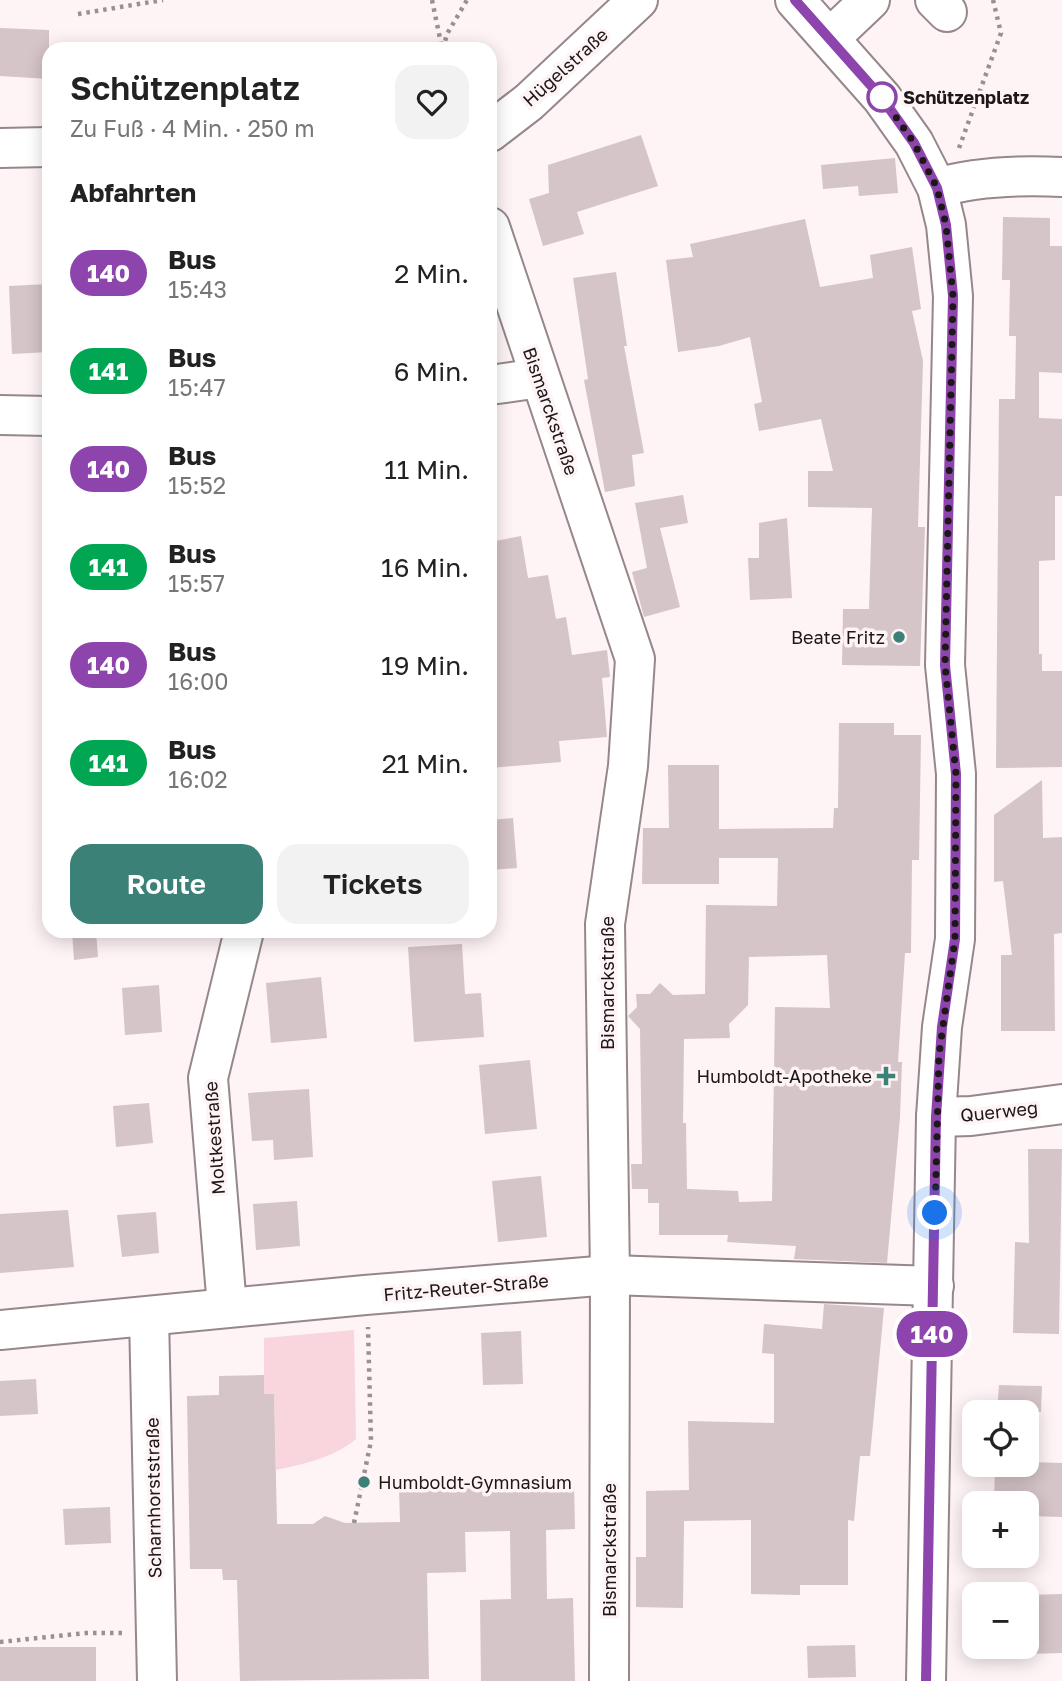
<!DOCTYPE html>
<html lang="de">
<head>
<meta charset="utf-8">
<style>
  :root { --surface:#fff; --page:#f2f2f2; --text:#222; --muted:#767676; --accent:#3b8177 }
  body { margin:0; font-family:"Golos Text",sans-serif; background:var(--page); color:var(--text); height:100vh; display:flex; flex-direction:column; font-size:26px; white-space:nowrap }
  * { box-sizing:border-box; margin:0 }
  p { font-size:23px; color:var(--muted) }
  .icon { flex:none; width:38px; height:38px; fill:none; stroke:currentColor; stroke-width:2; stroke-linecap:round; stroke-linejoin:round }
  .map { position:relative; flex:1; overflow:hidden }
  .drawer { position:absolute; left:42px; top:42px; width:455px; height:896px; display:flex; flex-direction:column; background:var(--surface); border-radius:21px; box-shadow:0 4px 18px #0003 }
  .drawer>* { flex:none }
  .badge { padding:0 14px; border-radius:23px; font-size:24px; line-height:46px }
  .tools { position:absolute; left:962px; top:1400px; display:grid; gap:14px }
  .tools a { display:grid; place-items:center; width:77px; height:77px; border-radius:14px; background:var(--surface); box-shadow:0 4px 18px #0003; font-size:35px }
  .you { position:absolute; width:35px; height:35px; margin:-18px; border:5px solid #fff; border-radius:50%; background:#1a73e8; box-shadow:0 0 0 10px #1a73e833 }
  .map>.badge { position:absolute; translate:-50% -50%; box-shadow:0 0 0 4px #fff }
  h2 { padding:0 28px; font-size:26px; line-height:63px }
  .round { display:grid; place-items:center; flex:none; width:74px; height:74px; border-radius:21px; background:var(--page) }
  .headline { display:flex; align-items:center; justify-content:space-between; height:119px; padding:0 28px }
  h1 { font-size:33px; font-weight:600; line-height:52px }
  .button { display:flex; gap:14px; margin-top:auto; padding:14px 28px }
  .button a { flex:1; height:80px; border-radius:21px; background:var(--accent); color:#fff; font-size:28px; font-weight:600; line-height:80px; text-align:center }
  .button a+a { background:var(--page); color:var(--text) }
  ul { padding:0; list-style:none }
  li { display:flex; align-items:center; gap:21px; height:98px; padding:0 28px }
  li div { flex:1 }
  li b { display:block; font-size:26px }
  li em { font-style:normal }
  li .badge { min-width:77px; font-weight:700; text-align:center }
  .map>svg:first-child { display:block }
</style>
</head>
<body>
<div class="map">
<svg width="1062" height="1681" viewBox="0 0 1062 1681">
  <rect width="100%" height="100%" fill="#fef3f5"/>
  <!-- green -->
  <path fill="#f9d5dd" d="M354,1330L356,1439C333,1458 304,1464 276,1470L274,1394H264V1338Z"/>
  <!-- building -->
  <g fill="#d5c4c8" fill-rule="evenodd">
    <polygon points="0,28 49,30 49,79 0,76"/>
    <polygon points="641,135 658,186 577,212 584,234 543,246 529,199 549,193 548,165"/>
    <polygon points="895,158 898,193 859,196 858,186 823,189 821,165"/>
    <polygon points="1003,217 1050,218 1050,246 1062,246 1062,373 1039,372 1039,418 1062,419 1062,496 1055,496 1055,560 1039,561 1039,654 1042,654 1042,671 1062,671 1062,767 996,768 999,399 1015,399 1016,336 1009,336 1010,280 1002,280"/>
    <polygon points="805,219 820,287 873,278 870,255 912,247 921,309 912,311 923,361 918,527 925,527 920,666 842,665 843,609 869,609 872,508 808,507 808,471 833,471 821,419 759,431 754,404 762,402 750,337 719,346 678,352 666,260 693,257 690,244"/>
    <polygon points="616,272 627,346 624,346 644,453 632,455 635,486 605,492 584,380 588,379 573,278"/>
    <polygon points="49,284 49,352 12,354 9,286"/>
    <polygon points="683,495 688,523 660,528 680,607 644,617 632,572 647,568 635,503"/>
    <polygon points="787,518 792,598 750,600 748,558 759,558 759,523"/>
    <polygon points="521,536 528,578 548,575 556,619 566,617 572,655 607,650 610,677 602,678 607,737 559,741 561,762 490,768 490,542"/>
    <path d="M839,723H894V735H921L919,860H912L911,953H905L898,1062H902L900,1117L887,1263L794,1259L796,1246L727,1242L728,1235H659V1203H648V1189H632L631,1164H642L640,1029L628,1016L637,1007L636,994H650L660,983L673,995L705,994L706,905L777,906L778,858H719V884H642L643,828H669L668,765H719V829L833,828L834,808H838ZM827,955L830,1008L775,1007L772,1201L739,1202L738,1191L687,1189L686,1123H683L684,1039L730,1038L729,1024L748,1005L749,957Z"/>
    <polygon points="1042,780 1043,838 1062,837 1062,933 1054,934 1055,1031 1001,1031 1001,955 1012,955 1003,881 994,882 994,815"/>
    <polygon points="513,818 517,868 490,870 490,820"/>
    <polygon points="72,931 96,931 98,957 74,960"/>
    <polygon points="462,944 465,994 481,993 484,1037 414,1042 408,947"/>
    <polygon points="321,977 327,1038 271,1043 266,983"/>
    <polygon points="159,985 162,1032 125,1035 122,988"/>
    <polygon points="530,1060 537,1129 485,1134 479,1065"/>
    <polygon points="309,1089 313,1157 274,1160 273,1140 252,1141 248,1093"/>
    <polygon points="149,1103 153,1143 116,1147 113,1106"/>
    <polygon points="1028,1149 1062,1149 1059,1334 1013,1333 1015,1242 1029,1243"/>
    <polygon points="541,1176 547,1237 498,1242 492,1181"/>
    <polygon points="297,1201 300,1246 256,1250 253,1204"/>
    <polygon points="68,1210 74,1267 0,1273 0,1214"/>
    <polygon points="156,1212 159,1253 122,1257 117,1215"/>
    <polygon points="824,1304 884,1308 870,1456 860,1456 854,1521 848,1520 848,1585 800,1585 800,1595 751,1594 751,1520 684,1521 683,1608 636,1607 636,1557 646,1557 646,1491 689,1490 688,1421 774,1423 774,1354 762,1353 764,1324 822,1329"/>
    <polygon points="521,1331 523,1384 483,1385 481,1333"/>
    <polygon points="264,1375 264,1394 274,1394 277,1524 313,1524 325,1516 345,1523 400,1522 399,1488 574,1484 575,1529 546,1530 547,1599 573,1598 575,1681 481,1681 480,1600 511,1599 510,1531 465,1532 466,1572 427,1573 429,1679 240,1681 237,1580 223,1580 222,1569 190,1569 187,1396 219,1395 219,1376"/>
    <polygon points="36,1379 38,1414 0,1416 0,1381"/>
    <polygon points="999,1385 1042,1386 1041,1412 997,1412"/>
    <polygon points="1027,1462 1062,1463 1062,1517 1027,1516 1027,1503 994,1503 995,1465 1027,1465"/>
    <polygon points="110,1507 111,1543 65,1545 63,1509"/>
    <polygon points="1062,1594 1062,1653 1027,1654 1027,1595"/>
    <polygon points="855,1645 856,1677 808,1678 807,1646"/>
    <rect x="0" y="1647" width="96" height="34"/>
  </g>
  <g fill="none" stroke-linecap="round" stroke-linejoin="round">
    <!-- minor casing -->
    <g stroke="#96878a" stroke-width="42">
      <g id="minor">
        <polyline points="795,0 882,98 914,143 937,188 946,225 953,296 945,665 956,774 955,939 942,1027 936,1117 926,1681"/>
        <polyline points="935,0 947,12"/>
        <polyline points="830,38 870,0"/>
        <polyline points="490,132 529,102 638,0"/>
        <polyline points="0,148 49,147"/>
        <path d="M937,188C977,176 1020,175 1062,177"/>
        <polyline points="490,227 635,659 628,766 605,924 610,1275 609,1681"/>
        <polyline points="490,385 540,378"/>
        <polyline points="0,415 49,416"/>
        <polyline points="936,1117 971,1116 1062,1104"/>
        <polyline points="227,1307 208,1078 244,931"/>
        <polyline points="149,1316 157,1681"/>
        <polyline points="0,1330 365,1295 610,1275 934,1286"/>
      </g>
    </g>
    <!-- path -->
    <g stroke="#999092" stroke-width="4.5" stroke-dasharray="3.5 5" stroke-linecap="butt">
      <polyline points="432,0 442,48"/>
      <polyline points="78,14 163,0"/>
      <polyline points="443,49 447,34 467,0"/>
      <polyline points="959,148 1001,33 993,0"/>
      <polyline points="354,1523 371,1441 368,1327"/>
      <polyline points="0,1642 86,1633 124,1633"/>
    </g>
    <!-- minor -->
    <use href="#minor" stroke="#fff" stroke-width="38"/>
  </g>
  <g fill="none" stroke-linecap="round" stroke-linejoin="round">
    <!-- line casing -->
    <g stroke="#fff" stroke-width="16">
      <polyline id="line" points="795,0 882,98 914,143 937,188 946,225 953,296 945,665 956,774 955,939 942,1027 936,1117 926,1681"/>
    </g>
    <!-- line -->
    <use href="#line" stroke="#8e44ad" stroke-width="10"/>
    <!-- walk -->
    <polyline stroke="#1d1718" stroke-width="7" stroke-dasharray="0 12.6" points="882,97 914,143 937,188 946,225 953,296 945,665 956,774 955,939 939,1055 935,1213"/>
  </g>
  <!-- markers -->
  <circle fill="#fff" stroke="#8e44ad" stroke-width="3.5" cx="882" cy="97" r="14"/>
  <g fill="#3b8177" stroke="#fef3f5" stroke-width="2.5">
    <circle cx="899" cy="637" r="7"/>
    <path d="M882.5 1065.5h7v7h7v7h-7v7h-7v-7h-7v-7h7z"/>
    <circle cx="364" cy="1482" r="7"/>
  </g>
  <g text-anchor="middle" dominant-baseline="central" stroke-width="7" stroke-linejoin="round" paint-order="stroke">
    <!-- street labels -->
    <g font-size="18" fill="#1d1718" stroke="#fef3f5">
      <text transform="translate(565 67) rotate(-42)">Hügelstraße</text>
      <text transform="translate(551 411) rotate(71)">Bismarckstraße</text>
      <text transform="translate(607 983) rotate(-90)">Bismarckstraße</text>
      <text transform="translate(999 1111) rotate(-6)">Querweg</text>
      <text transform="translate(214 1138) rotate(-94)">Moltkestraße</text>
      <text transform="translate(466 1287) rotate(-5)">Fritz-Reuter-Straße</text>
      <text transform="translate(153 1498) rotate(-91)">Scharnhorststraße</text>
      <text transform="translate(609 1550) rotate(-90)">Bismarckstraße</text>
    </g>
    <!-- stop labels -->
    <g font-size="18" font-weight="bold" fill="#1d1718" stroke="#fef3f5" text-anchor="start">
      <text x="903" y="97">Schützenplatz</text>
    </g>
    <!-- poi labels -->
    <g font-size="18" fill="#1d1718" stroke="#fef3f5" text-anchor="end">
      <text x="885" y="637">Beate Fritz</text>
      <text x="872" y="1076">Humboldt-Apotheke</text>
      <text x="378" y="1482" text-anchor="start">Humboldt-Gymnasium</text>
    </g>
  </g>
</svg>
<div class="tools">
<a><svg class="icon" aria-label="locate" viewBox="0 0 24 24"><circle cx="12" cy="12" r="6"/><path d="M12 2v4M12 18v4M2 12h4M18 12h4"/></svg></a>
<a>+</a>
<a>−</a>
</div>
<div class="you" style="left:935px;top:1213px"></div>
<b class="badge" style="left:932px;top:1334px;background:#8e44ad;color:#fff">140</b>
<section class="drawer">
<div class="headline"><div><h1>Schützenplatz</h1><p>Zu Fuß · 4 Min. · 250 m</p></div><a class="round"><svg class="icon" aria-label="heart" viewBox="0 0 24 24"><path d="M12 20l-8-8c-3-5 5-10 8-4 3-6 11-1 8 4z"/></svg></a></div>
<h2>Abfahrten</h2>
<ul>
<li><span class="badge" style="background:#8e44ad;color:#fff">140</span><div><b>Bus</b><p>15:43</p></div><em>2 Min.</em></li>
<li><span class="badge" style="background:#00a651;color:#fff">141</span><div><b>Bus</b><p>15:47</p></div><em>6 Min.</em></li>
<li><span class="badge" style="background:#8e44ad;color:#fff">140</span><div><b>Bus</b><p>15:52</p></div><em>11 Min.</em></li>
<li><span class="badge" style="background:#00a651;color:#fff">141</span><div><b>Bus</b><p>15:57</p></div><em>16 Min.</em></li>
<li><span class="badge" style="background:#8e44ad;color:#fff">140</span><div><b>Bus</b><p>16:00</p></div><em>19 Min.</em></li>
<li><span class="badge" style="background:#00a651;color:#fff">141</span><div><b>Bus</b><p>16:02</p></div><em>21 Min.</em></li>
</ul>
<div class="button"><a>Route</a><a>Tickets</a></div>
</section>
</div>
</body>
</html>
